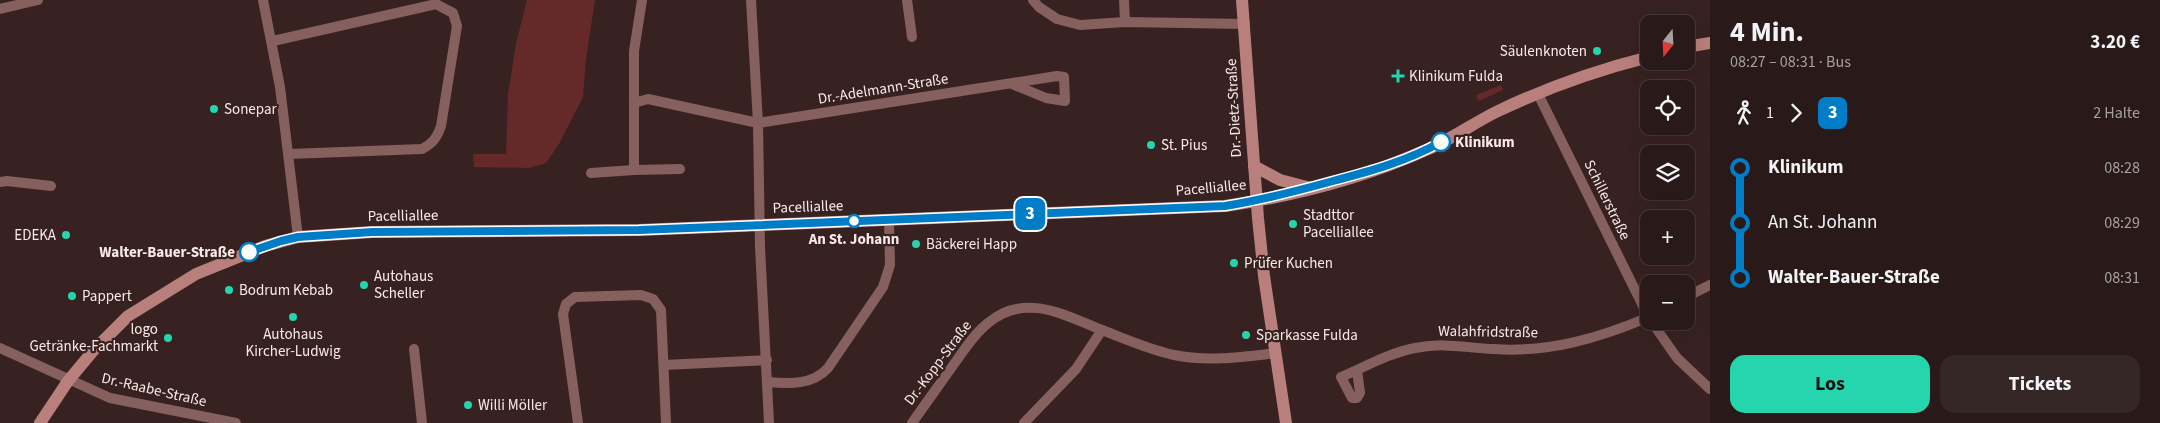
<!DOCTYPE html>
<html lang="de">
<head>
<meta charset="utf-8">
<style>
  :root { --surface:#291a19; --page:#352726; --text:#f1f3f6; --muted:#a5a1a2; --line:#453838; --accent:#25d5ae }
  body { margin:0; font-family:"Source Sans 3",sans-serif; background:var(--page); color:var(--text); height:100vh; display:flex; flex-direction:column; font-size:19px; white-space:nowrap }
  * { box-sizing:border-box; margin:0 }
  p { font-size:16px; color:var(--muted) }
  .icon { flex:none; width:28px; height:28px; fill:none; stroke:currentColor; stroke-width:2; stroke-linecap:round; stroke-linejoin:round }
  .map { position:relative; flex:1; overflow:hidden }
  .panel { display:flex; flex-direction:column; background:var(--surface); width:450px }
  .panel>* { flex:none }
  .badge { padding:0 10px; border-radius:8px; font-size:18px; line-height:32px }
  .needle { width:32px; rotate:198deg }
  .fabs { position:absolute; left:1640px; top:15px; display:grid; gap:10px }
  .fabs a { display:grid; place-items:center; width:55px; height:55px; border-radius:10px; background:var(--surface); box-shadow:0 5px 20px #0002,0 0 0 1px var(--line); font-size:25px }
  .map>.badge { position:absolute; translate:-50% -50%; box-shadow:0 0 0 2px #fff }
  .legs { display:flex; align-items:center; gap:8px; height:55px; padding:0 20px; font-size:16px }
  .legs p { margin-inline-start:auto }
  .overview { display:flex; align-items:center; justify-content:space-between; height:85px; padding:0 20px }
  h1 { font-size:28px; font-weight:700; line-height:38px }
  .primary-button { display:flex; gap:10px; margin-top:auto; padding:10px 20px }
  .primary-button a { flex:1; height:58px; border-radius:15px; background:var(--accent); color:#111; font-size:20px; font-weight:700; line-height:58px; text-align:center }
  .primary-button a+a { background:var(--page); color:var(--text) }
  ul { padding:0 20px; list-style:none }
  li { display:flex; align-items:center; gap:18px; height:55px; font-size:19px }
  li i { display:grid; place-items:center; width:8px; height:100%; margin:0 6px; background:currentColor }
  li i::after { content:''; width:12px; height:12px; margin:-6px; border:4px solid; border-radius:50%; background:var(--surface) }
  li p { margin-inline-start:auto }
  li:first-child i { background:linear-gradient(#0000 50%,currentColor 0) }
  li:last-child i { background:linear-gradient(currentColor 50%,#0000 0) }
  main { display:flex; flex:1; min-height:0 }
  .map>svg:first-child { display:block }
</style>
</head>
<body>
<main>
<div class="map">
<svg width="1710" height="423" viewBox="0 0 1710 423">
  <rect width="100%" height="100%" fill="#372221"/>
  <!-- green -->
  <g fill="#652929">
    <polygon points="527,0 595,0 586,59 583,97 559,144 546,163 529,168 474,167 473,154 506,154 508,94 516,44"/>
    <polygon points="1501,85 1503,90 1479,101 1476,95"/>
  </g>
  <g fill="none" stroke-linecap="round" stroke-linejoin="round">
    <!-- street -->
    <g stroke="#85605e" stroke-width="10">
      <polyline points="263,0 280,87 298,237"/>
      <polyline points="642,0 634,51 634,103 648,99 758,123 1057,76 1064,77 1065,101 1046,98 1012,84"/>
      <polyline points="751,0 758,123 760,247 769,423"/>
      <polyline points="907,0 912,37"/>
      <polyline points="1033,0 1039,7 1057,19 1080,25 1125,22 1245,24"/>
      <polyline points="1124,0 1125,22"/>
      <polyline points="0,9 38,0"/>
      <path d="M273,41L436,4L453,13L457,26L441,126C437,138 432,144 422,149L289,154"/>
      <polyline points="1538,94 1649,318"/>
      <polyline points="634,103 634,170 680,169"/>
      <polyline points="591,173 634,170"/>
      <polyline points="0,182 7,181 51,186"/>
      <polyline points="1686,297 1710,285"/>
      <polyline points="1651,321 1677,358 1710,389"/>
      <polyline points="0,348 110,398 236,423"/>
      <polyline points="414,349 422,423"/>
      <polyline points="664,365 767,360"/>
      <path d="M1357,370L1360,393L1357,398H1352L1341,377C1365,367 1389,353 1415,348C1446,342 1465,348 1494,349C1549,353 1599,338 1649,317"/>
      <path d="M768,382C789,384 813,385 828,368L883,287L890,265L889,220"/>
      <polyline points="578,423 563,314 566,304 575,297 641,295 653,299 661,310 666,423"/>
      <path d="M912,423C926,403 940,384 954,364C964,350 974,334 988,323C1025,292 1064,315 1102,330C1125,339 1150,350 1174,355C1208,362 1242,357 1276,353"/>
      <polyline points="1024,423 1076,369 1102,330"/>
    </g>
    <!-- secondary -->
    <g stroke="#b97f7c" stroke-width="12">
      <polyline points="1242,0 1258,218 1264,276 1286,423"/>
      <polyline points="1686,47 1710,43"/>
      <polyline points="1254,166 1280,180 1307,187"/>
      <path d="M40,423L68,381L93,351L128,316L196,274L265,246L298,237L372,232L639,230L1225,206C1293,196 1363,178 1426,150C1450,140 1472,124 1496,112C1544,89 1597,70 1649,57"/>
    </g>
  </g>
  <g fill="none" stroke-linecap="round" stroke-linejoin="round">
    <!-- line-1 casing -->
    <g stroke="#fff" stroke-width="11">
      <path id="line-1" d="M249,252L281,241L298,237L372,232L639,230L1225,206C1262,200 1297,191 1333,181C1371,171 1407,161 1441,142"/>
    </g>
    <!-- line-1 -->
    <use href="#line-1" stroke="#007dc6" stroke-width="8"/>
  </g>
  <!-- markers -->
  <g fill="#25d5ae" stroke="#372221" stroke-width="2">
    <circle cx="1597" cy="51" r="5"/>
    <path d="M1395.5 68.5h5v5h5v5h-5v5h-5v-5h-5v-5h5z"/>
    <circle cx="214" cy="109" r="5"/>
    <circle cx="1151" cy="145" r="5"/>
    <circle cx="1293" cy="224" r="5"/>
    <circle cx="66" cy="235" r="5"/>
    <circle cx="916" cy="244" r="5"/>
    <circle cx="1234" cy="263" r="5"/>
    <circle cx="364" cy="285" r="5"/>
    <circle cx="229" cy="290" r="5"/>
    <circle cx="72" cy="296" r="5"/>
    <circle cx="293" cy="317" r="5"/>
    <circle cx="1246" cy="335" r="5"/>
    <circle cx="168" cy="338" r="5"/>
    <circle cx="468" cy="405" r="5"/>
  </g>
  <g fill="#fff" stroke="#007dc6" stroke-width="2.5">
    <circle cx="1441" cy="142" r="9"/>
    <circle cx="854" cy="221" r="6"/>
    <circle cx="249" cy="252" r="9"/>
  </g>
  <g text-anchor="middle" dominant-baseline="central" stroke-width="4.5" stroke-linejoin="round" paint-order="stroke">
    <!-- poi labels -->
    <g font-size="15" fill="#f8e9e8" stroke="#372221" text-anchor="start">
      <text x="1587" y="51" text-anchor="end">Säulenknoten</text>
      <text x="1409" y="76">Klinikum Fulda</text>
      <text x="224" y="109">Sonepar</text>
      <text x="1161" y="145">St. Pius</text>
      <text x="1303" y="215">Stadttor<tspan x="1303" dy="17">Pacelliallee</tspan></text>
      <text x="56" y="235" text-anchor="end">EDEKA</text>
      <text x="926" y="244">Bäckerei Happ</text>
      <text x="1244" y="263">Prüfer Kuchen</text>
      <text x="374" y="276">Autohaus<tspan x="374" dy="17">Scheller</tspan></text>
      <text x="239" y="290">Bodrum Kebab</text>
      <text x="82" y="296">Pappert</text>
      <text x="158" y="329" text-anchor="end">logo<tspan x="158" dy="17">Getränke-Fachmarkt</tspan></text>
      <text x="293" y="334" text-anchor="middle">Autohaus<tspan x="293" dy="17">Kircher-Ludwig</tspan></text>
      <text x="1256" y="335">Sparkasse Fulda</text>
      <text x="478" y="405">Willi Möller</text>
    </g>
    <!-- street labels -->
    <g font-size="15" fill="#f8e9e8" stroke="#372221">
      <text transform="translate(883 89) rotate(-9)">Dr.-Adelmann-Straße</text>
      <text transform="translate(1234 108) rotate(-93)">Dr.-Dietz-Straße</text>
      <text transform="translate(1211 188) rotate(-5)">Pacelliallee</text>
      <text transform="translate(1607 200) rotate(64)">Schillerstraße</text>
      <text transform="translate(808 207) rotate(-2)">Pacelliallee</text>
      <text transform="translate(403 216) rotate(-1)">Pacelliallee</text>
      <text transform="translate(1488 332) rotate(1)">Walahfridstraße</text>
      <text transform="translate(938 363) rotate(-53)">Dr.-Kopp-Straße</text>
      <text transform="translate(154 390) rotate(13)">Dr.-Raabe-Straße</text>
    </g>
    <!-- stop labels -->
    <g font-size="15" font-weight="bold" fill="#f8e9e8" stroke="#372221" text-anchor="start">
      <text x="1455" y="142">Klinikum</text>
      <text x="854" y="239" text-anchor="middle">An St. Johann</text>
      <text x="235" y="252" text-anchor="end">Walter-Bauer-Straße</text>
    </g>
  </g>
</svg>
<div class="fabs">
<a><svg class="needle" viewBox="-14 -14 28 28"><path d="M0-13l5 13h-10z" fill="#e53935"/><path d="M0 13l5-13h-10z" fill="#a5a1a2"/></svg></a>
<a><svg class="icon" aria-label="locate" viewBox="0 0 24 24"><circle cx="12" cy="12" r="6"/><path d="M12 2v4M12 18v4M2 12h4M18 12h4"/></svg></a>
<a><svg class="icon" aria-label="layers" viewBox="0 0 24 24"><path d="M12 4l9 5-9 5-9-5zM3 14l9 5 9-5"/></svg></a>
<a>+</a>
<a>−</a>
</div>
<b class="badge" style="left:1030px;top:214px;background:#007dc6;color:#fff">3</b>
</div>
<section class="panel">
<div class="overview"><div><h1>4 Min.</h1><p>08:27 – 08:31 · Bus</p></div><b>3.20 €</b></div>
<div class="legs"><svg class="icon" aria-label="walk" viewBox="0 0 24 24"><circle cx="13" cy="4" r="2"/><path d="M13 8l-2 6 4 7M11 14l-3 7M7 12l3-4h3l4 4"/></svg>1<svg class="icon" aria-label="forward" viewBox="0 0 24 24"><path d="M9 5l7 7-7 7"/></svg><b class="badge" style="background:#007dc6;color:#fff">3</b><p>2 Halte</p></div>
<ul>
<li><i style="color:#007dc6"></i><b>Klinikum</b><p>08:28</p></li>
<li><i style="color:#007dc6"></i><span>An St. Johann</span><p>08:29</p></li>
<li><i style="color:#007dc6"></i><b>Walter-Bauer-Straße</b><p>08:31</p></li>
</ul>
<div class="primary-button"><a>Los</a><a>Tickets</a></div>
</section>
</main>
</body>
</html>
